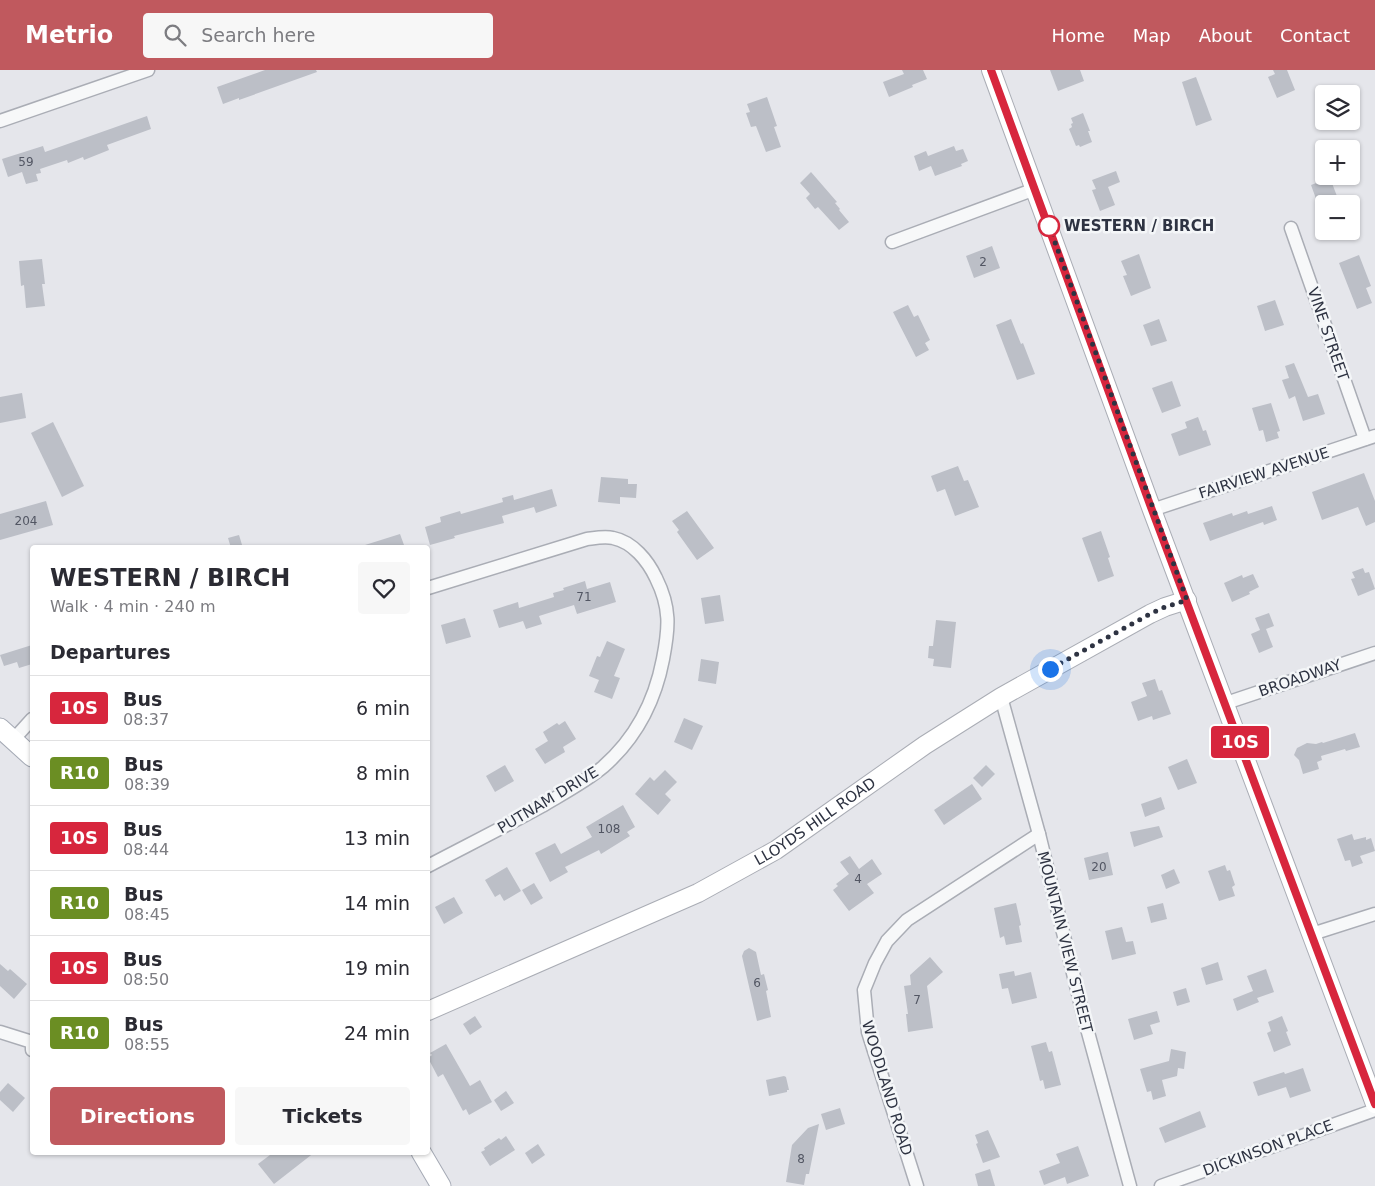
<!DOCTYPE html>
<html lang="en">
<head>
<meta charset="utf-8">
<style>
  :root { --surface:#fff; --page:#f7f7f7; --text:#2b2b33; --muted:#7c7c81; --line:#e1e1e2; --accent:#c0595e }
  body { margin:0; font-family:"DejaVu Sans",sans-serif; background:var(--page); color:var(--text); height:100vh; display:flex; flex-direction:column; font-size:19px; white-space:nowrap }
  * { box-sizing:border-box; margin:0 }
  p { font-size:16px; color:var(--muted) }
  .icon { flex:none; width:28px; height:28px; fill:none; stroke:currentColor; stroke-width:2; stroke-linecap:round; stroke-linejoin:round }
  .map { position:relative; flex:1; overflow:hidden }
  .drawer { position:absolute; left:30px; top:475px; width:400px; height:610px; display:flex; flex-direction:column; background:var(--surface); border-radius:5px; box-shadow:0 1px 4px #0004 }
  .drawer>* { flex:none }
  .badge { padding:0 10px; border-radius:4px; font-size:18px; line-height:32px }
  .fabs { position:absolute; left:1315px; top:15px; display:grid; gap:10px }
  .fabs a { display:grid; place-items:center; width:45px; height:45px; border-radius:5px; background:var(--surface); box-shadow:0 1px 4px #0004; font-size:25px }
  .you { position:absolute; width:25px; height:25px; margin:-12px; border:4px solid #fff; border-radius:50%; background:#1a73e8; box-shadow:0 0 0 8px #1a73e833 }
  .map>.badge { position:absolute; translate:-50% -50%; box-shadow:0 0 0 2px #fff }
  h2 { padding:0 20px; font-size:19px; line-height:45px }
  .round { display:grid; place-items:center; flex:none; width:52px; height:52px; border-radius:5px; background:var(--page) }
  .head { display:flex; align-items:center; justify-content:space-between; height:85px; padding:0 20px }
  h1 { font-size:24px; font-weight:700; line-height:38px }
  .cta { display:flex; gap:10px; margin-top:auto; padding:10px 20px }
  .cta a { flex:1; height:58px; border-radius:5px; background:var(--accent); color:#fff; font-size:20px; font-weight:700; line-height:58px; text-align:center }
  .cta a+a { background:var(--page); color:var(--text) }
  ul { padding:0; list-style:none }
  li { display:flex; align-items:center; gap:15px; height:65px; padding:0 20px; border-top:1px solid var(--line) }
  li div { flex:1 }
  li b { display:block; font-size:19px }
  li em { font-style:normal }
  li .badge { min-width:55px; font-weight:700; text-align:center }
  header { display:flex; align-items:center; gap:30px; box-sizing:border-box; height:70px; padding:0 25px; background:var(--accent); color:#fff }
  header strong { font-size:24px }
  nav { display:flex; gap:28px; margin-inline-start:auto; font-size:18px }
  .search { width:350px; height:45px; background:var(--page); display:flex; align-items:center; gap:12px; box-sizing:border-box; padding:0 18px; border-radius:5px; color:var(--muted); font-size:19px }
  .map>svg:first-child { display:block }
</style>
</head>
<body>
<header>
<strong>Metrio</strong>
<div class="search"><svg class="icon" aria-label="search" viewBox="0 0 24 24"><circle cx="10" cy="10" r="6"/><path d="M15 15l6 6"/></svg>Search here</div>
<nav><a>Home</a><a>Map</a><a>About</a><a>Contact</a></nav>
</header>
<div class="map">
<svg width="1375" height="1116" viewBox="0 0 1375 1116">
  <rect width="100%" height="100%" fill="#e5e6eb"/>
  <!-- building -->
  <g fill="#bcbfc7">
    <polygon points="265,0 316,0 317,2 239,30 239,28 223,34 217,17"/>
    <polygon points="902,0 923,0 927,9 912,15 913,17 889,27 883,12 904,4"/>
    <polygon points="1050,0 1080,0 1084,11 1058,21"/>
    <polygon points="1273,0 1287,0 1295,20 1277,28 1268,7 1275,4"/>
    <polygon points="1196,7 1212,50 1196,56 1182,12"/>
    <polygon points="767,27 777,56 774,57 781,77 766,82 756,56 751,57 746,43 750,42 747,34"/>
    <polygon points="1083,43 1090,61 1088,61 1092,72 1080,77 1079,75 1076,76 1069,59 1072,57 1071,54 1073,53 1071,48"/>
    <polygon points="147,46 151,59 107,75 109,80 84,90 83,87 68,93 67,90 40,99 41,103 36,104 38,111 26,114 22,102 8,107 2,89 43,76 45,82"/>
    <polygon points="954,76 956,81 963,79 968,91 961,94 962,96 935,106 931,96 919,101 914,86 926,81 928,86"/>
    <polygon points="1116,101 1120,112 1108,117 1115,135 1100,141 1092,120 1096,119 1092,110"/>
    <polygon points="811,102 837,132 835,133 840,139 839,140 849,152 839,160 818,137 815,139 806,128 810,124 800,113"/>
    <polygon points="1330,108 1340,134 1324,134 1324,136 1319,137 1311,115"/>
    <polygon points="992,176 1000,198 974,208 966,186"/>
    <polygon points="1139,184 1151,218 1131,226 1123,206 1127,205 1121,191"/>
    <polygon points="1359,185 1371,216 1366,218 1372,233 1357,239 1339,193"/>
    <polygon points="42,189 45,214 42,214 45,236 26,238 24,215 21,216 19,191"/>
    <polygon points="1275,230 1284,255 1265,261 1257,236"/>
    <polygon points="908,235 914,247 918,245 930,270 925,273 929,280 916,287 893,242"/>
    <polygon points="1011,249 1021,274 1023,273 1035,304 1017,310 996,255"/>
    <polygon points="1159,249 1167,271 1151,276 1143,255"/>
    <polygon points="1294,293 1308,327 1318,324 1325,344 1303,351 1295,326 1289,329 1282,310 1289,308 1285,296"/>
    <polygon points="1172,311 1181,336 1162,343 1152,318"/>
    <polygon points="22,323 26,348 0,353 0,327"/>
    <polygon points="1271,333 1280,361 1277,362 1279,368 1266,372 1263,360 1259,361 1252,338"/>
    <polygon points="1198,347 1203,361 1206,360 1211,375 1179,386 1171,364 1187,358 1185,352"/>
    <polygon points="53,352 84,416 62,427 31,363"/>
    <polygon points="958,396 964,411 968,410 979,437 955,446 945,419 937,422 931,406"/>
    <polygon points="1364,403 1375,431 1375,452 1366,456 1358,437 1322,450 1312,422"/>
    <polygon points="601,407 628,409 628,414 637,414 636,428 620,427 620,434 598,432"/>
    <polygon points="552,419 557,436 536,443 534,437 502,446 504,453 454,466 455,468 430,475 425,457 441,452 440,447 460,441 461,444 503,432 502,428 513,425 514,430"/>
    <polygon points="46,431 53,455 0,470 0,444"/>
    <polygon points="1272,436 1277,450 1264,455 1263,452 1210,471 1203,453 1232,443 1233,446 1247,441 1248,444"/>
    <polygon points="687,441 714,478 697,490 677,462 679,460 672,451"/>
    <polygon points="1101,461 1110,487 1108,488 1114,506 1098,512 1082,468"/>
    <polygon points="400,464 404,475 395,478 365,478 365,475"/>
    <polygon points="239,465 243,478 231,478 228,468"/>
    <polygon points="1363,498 1365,503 1369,502 1375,519 1358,526 1351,509 1355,508 1352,502"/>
    <polygon points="1253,504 1259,517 1249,522 1250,524 1232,532 1224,513 1242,505 1243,508"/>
    <polygon points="585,511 587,519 610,512 616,532 577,544 574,535 539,546 542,554 526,559 523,551 499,558 493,540 518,532 519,538 554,527 553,523 564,520 563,518"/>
    <polygon points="720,525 724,551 705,554 701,528"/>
    <polygon points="1269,543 1274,556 1266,559 1273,577 1259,583 1251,564 1260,560 1255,548"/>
    <polygon points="465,548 471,567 446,574 441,555"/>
    <polygon points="936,550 956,552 951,598 933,596 934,589 928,588 929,576 933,576"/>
    <polygon points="607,571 625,579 614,606 620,608 612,629 594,622 599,610 589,606 597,586 600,587"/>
    <polygon points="32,575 32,594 19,598 17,592 4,596 0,585"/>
    <polygon points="701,589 719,592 716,614 698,611"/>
    <polygon points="1155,609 1159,621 1162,620 1171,644 1153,650 1152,646 1138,651 1131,632 1147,626 1142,613"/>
    <polygon points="684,648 703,656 692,680 674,672"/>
    <polygon points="565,651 576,669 563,677 565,682 545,694 535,679 548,671 543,662 557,653 559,655"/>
    <polygon points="1355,663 1360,677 1346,681 1345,679 1321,686 1322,690 1317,692 1319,699 1303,704 1299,690 1294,685 1297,678 1307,673 1316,674 1322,672 1323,673"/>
    <polygon points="1187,689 1197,713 1178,720 1168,697"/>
    <polygon points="505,695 514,711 495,722 486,706"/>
    <polygon points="986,695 995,704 982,717 973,708"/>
    <polygon points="665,700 677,712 665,724 671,730 658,745 635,724 650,707 654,711"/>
    <polygon points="972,714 982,729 944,755 934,740"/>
    <polygon points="1161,727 1165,739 1145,747 1141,734"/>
    <polygon points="623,735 635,757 627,762 630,766 601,784 599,780 565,797 568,802 550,812 535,783 555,773 561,784 592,767 586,757"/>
    <polygon points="1159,756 1163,767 1134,777 1130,762"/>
    <polygon points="1352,764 1354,770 1366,767 1366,770 1371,768 1375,781 1360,786 1363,793 1352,797 1350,790 1345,791 1337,769"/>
    <polygon points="1108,782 1113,805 1089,810 1084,788"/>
    <polygon points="850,786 859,799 872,789 882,804 867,814 874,823 849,841 833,820 838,816 836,814 849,804 840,792"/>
    <polygon points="1225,795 1227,801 1230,800 1235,815 1232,817 1235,826 1219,831 1208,801"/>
    <polygon points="507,797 521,821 504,831 500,824 495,827 485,810"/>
    <polygon points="1174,799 1180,813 1166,819 1161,805"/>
    <polygon points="534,813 543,828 531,835 522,820"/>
    <polygon points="454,827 463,843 444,854 435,837"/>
    <polygon points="1016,833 1021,855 1019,856 1022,872 1006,875 1004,866 1000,868 994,838"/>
    <polygon points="1163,833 1167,849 1151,853 1147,837"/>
    <polygon points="1122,857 1126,872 1133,871 1136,884 1112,890 1105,861"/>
    <polygon points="749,878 756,882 761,905 764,904 768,920 766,921 771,947 757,951 742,886 744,881"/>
    <polygon points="930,887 943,902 927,916 933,958 908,962 906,944 908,944 904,916 911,915 910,905"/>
    <polygon points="1218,892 1223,910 1206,915 1201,898"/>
    <polygon points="0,894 8,901 10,899 27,914 14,929 0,916"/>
    <polygon points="1266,899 1274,922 1257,928 1259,932 1237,941 1233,929 1253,921 1247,906"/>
    <polygon points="1014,901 1015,906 1031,902 1037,928 1012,934 1008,918 1002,919 999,904"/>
    <polygon points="1186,918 1190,932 1177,936 1173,922"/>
    <polygon points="1157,941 1160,952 1150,955 1153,964 1134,970 1128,949"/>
    <polygon points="475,946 482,957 470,965 463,954"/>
    <polygon points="1282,946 1288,961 1286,962 1291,975 1274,982 1267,963 1271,961 1268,952"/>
    <polygon points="1046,972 1049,982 1052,981 1061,1015 1045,1019 1043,1010 1040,1011 1031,976"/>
    <polygon points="446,974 470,1016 480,1010 492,1032 469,1045 466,1039 463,1041 443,1004 438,1007 428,988 432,985 430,983"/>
    <polygon points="1171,979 1186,982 1184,999 1178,998 1177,1006 1162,1010 1166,1026 1153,1030 1151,1021 1147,1022 1140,999 1169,991"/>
    <polygon points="1303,998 1311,1021 1290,1028 1286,1017 1258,1026 1253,1012 1284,1002 1285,1004"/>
    <polygon points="784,1006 786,1007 789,1020 787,1020 787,1022 769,1026 766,1010"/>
    <polygon points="8,1013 25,1028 13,1042 0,1030 0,1022"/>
    <polygon points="506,1021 514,1033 501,1041 494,1030"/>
    <polygon points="840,1038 845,1054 826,1060 821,1044"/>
    <polygon points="1200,1041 1206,1057 1165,1073 1159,1058"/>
    <polygon points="819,1054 809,1104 806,1104 804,1115 786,1112 792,1075 808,1058"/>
    <polygon points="988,1060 1000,1087 983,1093 976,1074 978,1073 975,1065"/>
    <polygon points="506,1066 515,1080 490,1096 481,1082 485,1080 484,1078 499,1068 501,1070"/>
    <polygon points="538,1074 545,1085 532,1094 525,1083"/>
    <polygon points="1078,1076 1089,1106 1067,1114 1065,1107 1044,1115 1039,1101 1060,1093 1056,1084"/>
    <polygon points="274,1082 315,1082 274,1114 258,1094"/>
    <polygon points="990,1099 995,1116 978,1116 975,1104"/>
  </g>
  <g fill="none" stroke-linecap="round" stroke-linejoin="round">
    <!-- minor casing -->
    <g stroke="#aaadb5" stroke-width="15">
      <g id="minor">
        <polyline points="0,51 148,0"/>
        <polyline points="1291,158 1365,369"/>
        <polyline points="892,172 1035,119"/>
        <polyline points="1152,440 1375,366"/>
        <path d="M428,518L587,469C595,468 605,466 613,468C633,472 648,491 656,508C671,538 669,558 663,589C655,631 635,669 603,697C585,712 562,724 542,736C504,757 466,776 428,796"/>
        <polyline points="1001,627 1039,764 1083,944 1130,1116"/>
        <polyline points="1226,633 1375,583"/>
        <polyline points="13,670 32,649"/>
        <polyline points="1312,864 1375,844"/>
        <polyline points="0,962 32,972 32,980"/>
        <polyline points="917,1116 868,962 864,920 875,893 887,871 907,850 1039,764"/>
        <polyline points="1161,1116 1375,1040"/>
      </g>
    </g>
    <!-- secondary casing -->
    <g stroke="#aaadb5" stroke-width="20">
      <g id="secondary">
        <polyline points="991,0 1152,440 1375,1034"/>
        <path id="s1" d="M428,941L698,823L776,780L925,675L1001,627L1150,544L1165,537L1187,530"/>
      </g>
    </g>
    <!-- primary casing -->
    <g stroke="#a5aab5" stroke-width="21">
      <g id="primary">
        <polyline points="0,658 32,687"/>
        <polyline points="421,1082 441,1116"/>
      </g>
    </g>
    <!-- minor -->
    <use href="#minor" stroke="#f7f8f9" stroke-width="12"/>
    <!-- secondary -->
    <use href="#secondary" stroke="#fff" stroke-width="18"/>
    <!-- primary -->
    <use href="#primary" stroke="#fff" stroke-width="19"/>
  </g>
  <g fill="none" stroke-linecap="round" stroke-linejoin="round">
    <!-- line casing -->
    <g stroke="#fff" stroke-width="11">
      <polyline id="line" points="991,0 1152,440 1375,1034"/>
    </g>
    <!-- line -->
    <use href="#line" stroke="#d7263d" stroke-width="8"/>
    <!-- walk -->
    <polyline stroke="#2e3342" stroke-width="5" stroke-dasharray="0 9" points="1049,156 1187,530 1165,537 1150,544 1050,599"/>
  </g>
  <!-- markers -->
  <circle fill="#fff" stroke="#d7263d" stroke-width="2.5" cx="1049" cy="156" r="10"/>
  <g text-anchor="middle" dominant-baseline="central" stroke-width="5" stroke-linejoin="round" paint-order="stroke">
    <!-- number labels -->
    <g font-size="12" fill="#525663">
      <text x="26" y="92">59</text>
      <text x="983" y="192">2</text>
      <text x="26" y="451">204</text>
      <text x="584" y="527">71</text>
      <text x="609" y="759">108</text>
      <text x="1099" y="797">20</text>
      <text x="858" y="809">4</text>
      <text x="757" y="913">6</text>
      <text x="917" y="930">7</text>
      <text x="801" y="1089">8</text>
    </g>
    <!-- stop labels -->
    <g font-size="15" font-weight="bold" fill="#2e3342" stroke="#f4f6f8" text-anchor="start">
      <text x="1064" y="156">WESTERN / BIRCH</text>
    </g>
    <!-- street labels -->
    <g font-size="15" fill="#2e3342" stroke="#f4f6f8">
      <text transform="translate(1328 264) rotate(71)">VINE STREET</text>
      <text transform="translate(1264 403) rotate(-18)">FAIRVIEW AVENUE</text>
      <text transform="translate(1300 608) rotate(-19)">BROADWAY</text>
      <text transform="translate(548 730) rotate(-31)">PUTNAM DRIVE</text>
      <text stroke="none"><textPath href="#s1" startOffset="432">LLOYDS HILL ROAD</textPath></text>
      <text transform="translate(1065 872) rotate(76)">MOUNTAIN VIEW STREET</text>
      <text transform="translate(887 1018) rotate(73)">WOODLAND ROAD</text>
      <text transform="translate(1268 1078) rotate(-20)">DICKINSON PLACE</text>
    </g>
  </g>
</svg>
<div class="fabs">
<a><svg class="icon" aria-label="layers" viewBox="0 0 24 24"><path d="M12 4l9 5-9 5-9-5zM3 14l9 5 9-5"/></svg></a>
<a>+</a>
<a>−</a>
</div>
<div class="you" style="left:1050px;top:599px"></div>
<b class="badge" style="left:1240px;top:672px;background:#d7263d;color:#fff">10S</b>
<section class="drawer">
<div class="head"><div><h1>WESTERN / BIRCH</h1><p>Walk · 4 min · 240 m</p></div><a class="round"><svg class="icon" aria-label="heart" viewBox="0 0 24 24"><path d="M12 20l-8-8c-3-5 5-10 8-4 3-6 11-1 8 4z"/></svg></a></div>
<h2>Departures</h2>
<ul>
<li><span class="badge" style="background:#d7263d;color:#fff">10S</span><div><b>Bus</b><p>08:37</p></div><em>6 min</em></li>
<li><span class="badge" style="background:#6b8e23;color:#fff">R10</span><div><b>Bus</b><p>08:39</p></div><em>8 min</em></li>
<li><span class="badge" style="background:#d7263d;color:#fff">10S</span><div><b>Bus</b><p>08:44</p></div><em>13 min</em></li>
<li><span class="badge" style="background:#6b8e23;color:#fff">R10</span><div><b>Bus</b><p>08:45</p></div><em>14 min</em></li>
<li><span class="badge" style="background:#d7263d;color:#fff">10S</span><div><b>Bus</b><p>08:50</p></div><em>19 min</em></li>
<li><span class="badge" style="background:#6b8e23;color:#fff">R10</span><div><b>Bus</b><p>08:55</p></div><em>24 min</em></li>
</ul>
<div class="cta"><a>Directions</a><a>Tickets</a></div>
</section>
</div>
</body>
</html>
